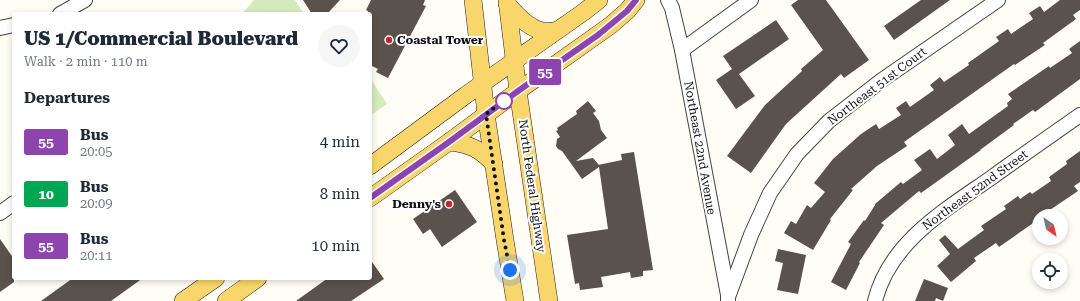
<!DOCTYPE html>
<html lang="en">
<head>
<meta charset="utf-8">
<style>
  :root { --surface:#fff; --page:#f6f6f7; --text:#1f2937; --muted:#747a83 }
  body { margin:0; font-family:"Roboto Serif",serif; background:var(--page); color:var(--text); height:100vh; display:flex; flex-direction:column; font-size:15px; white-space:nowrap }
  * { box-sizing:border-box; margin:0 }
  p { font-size:13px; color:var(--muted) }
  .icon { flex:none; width:22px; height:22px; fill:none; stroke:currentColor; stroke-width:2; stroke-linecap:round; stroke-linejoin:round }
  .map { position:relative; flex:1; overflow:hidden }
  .sheet { position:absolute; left:12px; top:12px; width:360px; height:268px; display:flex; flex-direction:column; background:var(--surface); border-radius:4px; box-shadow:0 2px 6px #0003 }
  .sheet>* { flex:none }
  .badge { padding:0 8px; border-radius:3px; font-size:14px; line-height:26px }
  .needle { width:26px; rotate:146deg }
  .tools { position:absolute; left:1032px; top:209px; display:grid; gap:8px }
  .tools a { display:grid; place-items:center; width:36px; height:36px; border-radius:50%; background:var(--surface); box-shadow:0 2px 6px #0003; font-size:20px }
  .you { position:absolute; width:20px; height:20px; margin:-10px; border:3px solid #fff; border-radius:50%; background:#1a73e8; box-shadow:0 0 0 6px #1a73e833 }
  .map>.badge { position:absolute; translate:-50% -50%; box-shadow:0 0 0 2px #fff }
  h2 { padding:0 12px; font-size:15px; line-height:36px }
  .round { display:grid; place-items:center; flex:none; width:42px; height:42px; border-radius:21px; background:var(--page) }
  .headline { display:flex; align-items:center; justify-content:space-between; height:68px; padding:0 12px }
  h1 { font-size:19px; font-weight:800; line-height:30px }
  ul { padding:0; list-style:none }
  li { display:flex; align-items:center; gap:12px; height:52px; padding:0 12px }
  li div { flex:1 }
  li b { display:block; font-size:15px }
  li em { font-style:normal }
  li .badge { min-width:44px; font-weight:700; text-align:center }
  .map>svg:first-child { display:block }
</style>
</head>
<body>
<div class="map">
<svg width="1080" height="301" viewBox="0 0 1080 301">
  <rect width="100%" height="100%" fill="#fffdf5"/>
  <!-- green -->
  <g fill="#d5ebbd">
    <polygon points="254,0 295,0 304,14 242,14"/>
    <polygon points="370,78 387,104 370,116"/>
  </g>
  <!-- building -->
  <g fill="#5a524d">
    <polygon points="303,0 340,0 327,14 312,14"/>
    <polygon points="371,0 425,0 423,5 426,6 388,78 376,72 378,69 370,65 370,14 367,14 368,11 366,10"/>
    <polygon points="798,0 826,0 869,60 844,78 841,74 786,124 751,173 727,156 765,105 802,71 801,69 823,50 791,5"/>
    <polygon points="921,0 950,0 894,40 884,26"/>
    <polygon points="1060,0 1080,0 1080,10 1073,15 1076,19 1043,43 1045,45 1015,65 1014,64 904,142 907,146 877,166 851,189 853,190 830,219 831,220 813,250 784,233 791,221 796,224 807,205 811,208 825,192 814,183 833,159 861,134 876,124 879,129 901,115 896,108 906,101 910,107 934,90 930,85 940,77 944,82 969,65 968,63 999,41 996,37 1008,29 1011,34 1033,19 1029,13 1040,6 1044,12"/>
    <polygon points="776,20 789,39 739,74 755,96 736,109 716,80 732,69 723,56"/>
    <polygon points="1080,41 1080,79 1035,112 1033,110 1013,124 1014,125 980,150 981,150 921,193 919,191 881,223 884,225 859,262 860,263 846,290 831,282 851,244 848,242 864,220 865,221 875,205 875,204 901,182 903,184 922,170 914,160 930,149 937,159 955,145 948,135 962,124 969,134 1008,106 1007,103 1012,99 1008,94 1049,66 1050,68 1072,53 1069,49"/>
    <polygon points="588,101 596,111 593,113 599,121 601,130 607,138 576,161 593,158 599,165 598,165 622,160 621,154 634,152 653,270 643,271 643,276 631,278 630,272 601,277 603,287 580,290 579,283 575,284 567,235 608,229 599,167 582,179 562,151 558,149 556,146 557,139 560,137 556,131 558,130 557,128 577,114 576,111"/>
    <polygon points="1080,151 1080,182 1074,186 1078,191 1041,216 1039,216 1039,219 999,247 996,243 974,258 976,261 951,282 937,266 950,254 939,240 945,235 958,249 984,230 981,226 1006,209 1004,206 1018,196 1020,199 1030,192 1032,194 1051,181 1049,177 1067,164 1066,161"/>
    <polygon points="455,190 477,222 442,247 430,229 423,234 413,219"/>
    <polygon points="0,239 14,259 14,282 0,292"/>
    <polygon points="778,249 806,255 798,294 777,290 783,263 775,261"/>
    <polygon points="370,259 384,279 351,301 296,301 328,278 370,278"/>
    <polygon points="73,278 143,278 111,301 41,301"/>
    <polygon points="924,279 948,288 943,301 936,298 935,301 915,301"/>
  </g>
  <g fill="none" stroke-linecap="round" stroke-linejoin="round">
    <!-- minor casing -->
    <g stroke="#444" stroke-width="16">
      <g id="minor">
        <polyline points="668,0 672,8 682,50 728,295"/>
        <polyline points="60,14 85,0"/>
        <polyline points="0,28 14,25"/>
        <polyline points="682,50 751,0"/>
        <polyline points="0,213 14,203"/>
        <polyline points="728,301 728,297 751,235 770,193 797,154 829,121 882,80 998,0"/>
        <path d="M875,301C889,243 945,210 991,178C1020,157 1050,136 1080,115"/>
      </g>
    </g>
    <!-- major casing -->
    <g stroke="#222" stroke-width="18">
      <g id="major">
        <polyline points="473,0 486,114 505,240 515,301"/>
        <polyline points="507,0 518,91 549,301"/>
        <path d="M507,4C517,15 527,27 542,31C547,32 553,31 558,30"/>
        <path d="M449,142C470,144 480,149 494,164"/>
        <polyline points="370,166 466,95 585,11 599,0"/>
        <polyline points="370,198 449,142 518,91 597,35 611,25 627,11 636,0"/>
        <polyline points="183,301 216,278"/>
        <polyline points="226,301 258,278"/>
      </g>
    </g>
    <!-- minor -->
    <use href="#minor" stroke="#fff" stroke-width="14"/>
    <!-- major -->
    <use href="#major" stroke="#f9d66b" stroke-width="17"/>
  </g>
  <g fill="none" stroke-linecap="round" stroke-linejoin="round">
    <!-- line casing -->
    <g stroke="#fff" stroke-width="9">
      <polyline id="line" points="370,198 449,142 518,91 598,35 627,11 636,0"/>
    </g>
    <!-- line -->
    <use href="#line" stroke="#8e44ad" stroke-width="6"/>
    <!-- walk -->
    <polyline stroke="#111" stroke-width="4" stroke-dasharray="0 7.2" points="504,101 507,98 486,114 504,240 510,270"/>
  </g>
  <!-- markers -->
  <g fill="#c4262e" stroke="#fff" stroke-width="1.5">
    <circle cx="389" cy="40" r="4"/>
    <circle cx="449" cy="204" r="4"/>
  </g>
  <circle fill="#fff" stroke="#8e44ad" stroke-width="2" cx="504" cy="101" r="8"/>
  <g text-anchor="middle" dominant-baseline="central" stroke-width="4" stroke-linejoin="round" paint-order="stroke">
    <!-- poi labels -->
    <g font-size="12" font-weight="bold" fill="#111" stroke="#fff" text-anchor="start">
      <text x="397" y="40">Coastal Tower</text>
      <text x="441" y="204" text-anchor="end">Denny's</text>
    </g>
    <!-- street labels -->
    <g font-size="12" fill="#111" stroke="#fff">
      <text transform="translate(877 86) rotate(-37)">Northeast 51st Court</text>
      <text transform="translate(700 148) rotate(80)">Northeast 22nd Avenue</text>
      <text transform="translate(532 186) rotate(82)">North Federal Highway</text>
      <text transform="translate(975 190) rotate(-36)">Northeast 52nd Street</text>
    </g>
  </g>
</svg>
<div class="tools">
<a><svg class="needle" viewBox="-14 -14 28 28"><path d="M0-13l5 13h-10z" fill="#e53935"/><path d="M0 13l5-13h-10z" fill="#747a83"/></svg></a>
<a><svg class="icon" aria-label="locate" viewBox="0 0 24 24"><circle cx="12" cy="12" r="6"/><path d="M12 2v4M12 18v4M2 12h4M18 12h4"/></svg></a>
</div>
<div class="you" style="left:510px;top:270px"></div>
<b class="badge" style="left:545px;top:72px;background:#8e44ad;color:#fff">55</b>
<section class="sheet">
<div class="headline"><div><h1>US 1/Commercial Boulevard</h1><p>Walk · 2 min · 110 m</p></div><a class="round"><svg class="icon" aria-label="heart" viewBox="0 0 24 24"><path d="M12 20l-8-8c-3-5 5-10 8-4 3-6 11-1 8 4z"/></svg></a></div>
<h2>Departures</h2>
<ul>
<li><span class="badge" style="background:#8e44ad;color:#fff">55</span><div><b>Bus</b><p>20:05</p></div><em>4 min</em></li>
<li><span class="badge" style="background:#00a651;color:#fff">10</span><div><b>Bus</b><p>20:09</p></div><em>8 min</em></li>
<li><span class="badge" style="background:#8e44ad;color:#fff">55</span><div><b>Bus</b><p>20:11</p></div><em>10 min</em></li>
</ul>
</section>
</div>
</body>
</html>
